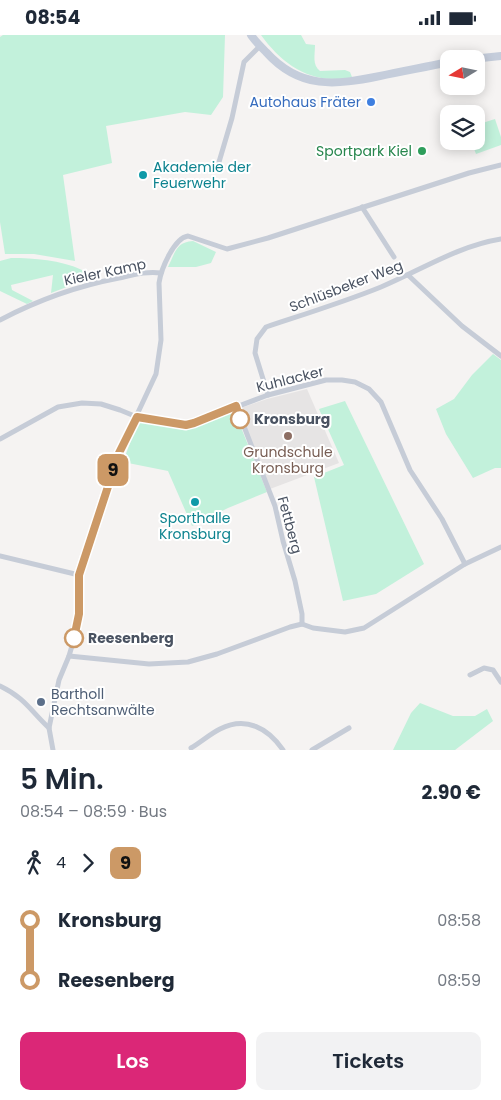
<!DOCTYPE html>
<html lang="de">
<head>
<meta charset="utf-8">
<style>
  :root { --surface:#fff; --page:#f2f2f3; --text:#1f2937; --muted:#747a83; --accent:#db2777 }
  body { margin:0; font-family:Poppins,sans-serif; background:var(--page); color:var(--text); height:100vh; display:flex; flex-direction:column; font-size:19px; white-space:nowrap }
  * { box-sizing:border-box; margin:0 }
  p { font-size:16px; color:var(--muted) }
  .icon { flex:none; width:28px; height:28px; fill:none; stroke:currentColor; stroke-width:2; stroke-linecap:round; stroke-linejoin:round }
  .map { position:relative; height:715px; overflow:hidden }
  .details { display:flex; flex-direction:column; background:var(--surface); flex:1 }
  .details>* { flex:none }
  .badge { padding:0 10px; border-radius:8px; font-size:18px; line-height:32px }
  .needle { width:32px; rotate:260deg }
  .controls { position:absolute; left:440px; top:15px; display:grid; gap:10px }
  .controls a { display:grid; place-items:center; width:45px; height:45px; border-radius:10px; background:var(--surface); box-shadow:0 2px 12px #0003; font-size:25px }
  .map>.badge { position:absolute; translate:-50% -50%; box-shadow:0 0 0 2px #fff }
  .legs { display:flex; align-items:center; gap:8px; height:55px; padding:0 20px; font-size:16px }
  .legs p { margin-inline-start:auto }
  .headline { display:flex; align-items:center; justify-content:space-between; height:85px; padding:0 20px }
  h1 { font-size:28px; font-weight:600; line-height:38px }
  .button { display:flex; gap:10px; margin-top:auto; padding:10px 20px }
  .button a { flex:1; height:58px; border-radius:10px; background:var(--accent); color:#fff; font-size:20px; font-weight:600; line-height:58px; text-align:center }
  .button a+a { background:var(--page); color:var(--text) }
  ul { padding:0 20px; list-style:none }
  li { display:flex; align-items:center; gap:18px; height:60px; font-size:19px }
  li i { display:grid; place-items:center; width:8px; height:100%; margin:0 6px; background:currentColor }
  li i::after { content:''; width:12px; height:12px; margin:-6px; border:4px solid; border-radius:50%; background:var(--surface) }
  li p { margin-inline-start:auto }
  li:first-child i { background:linear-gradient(#0000 50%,currentColor 0) }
  li:last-child i { background:linear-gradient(currentColor 50%,#0000 0) }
  .status { display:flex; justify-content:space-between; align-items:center; height:35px; padding:0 25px; background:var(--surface); direction:ltr }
  .status svg { height:14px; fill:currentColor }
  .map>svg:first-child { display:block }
</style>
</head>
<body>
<div class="status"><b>08:54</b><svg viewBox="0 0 49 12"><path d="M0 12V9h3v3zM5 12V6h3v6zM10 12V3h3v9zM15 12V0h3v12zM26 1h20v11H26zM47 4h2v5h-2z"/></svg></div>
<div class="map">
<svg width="501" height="715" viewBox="0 0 501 715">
  <rect width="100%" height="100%" fill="#f5f3f2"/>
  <!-- education -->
  <polygon fill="#e6e4e4" points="307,354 339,428 270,454 238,374 267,364"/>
  <!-- green -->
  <g fill="#c2f1db">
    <polygon points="3,0 225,0 223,62 211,80 185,77 106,91 112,128 63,140 75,226 34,219 5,219 0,187 0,2"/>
    <path d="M261,0H301L306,9L315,10C315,20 312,30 320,36L345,35L350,37L352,42C347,44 342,44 336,44C304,45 279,25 261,0Z"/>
    <polygon points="495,84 501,102 501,110 476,119 471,106 476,106 476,90"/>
    <path d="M193,206L216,217L211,228L196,232H168C175,218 176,207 193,206Z"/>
    <path d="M11,223C34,223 61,225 82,235L85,245L51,258L53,240L11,250L12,255L33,266L27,269L0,256V226Z"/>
    <polygon points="493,319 501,325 501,433 495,433 473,443 446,399 436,374 454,364 472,340"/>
    <polygon points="345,366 424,529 376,559 343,566 314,442 344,430 319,374"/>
    <polygon points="234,375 267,457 228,473 192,491 168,436 123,427 138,386 186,392"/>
    <polygon points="420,668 453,681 475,681 487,674 493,686 455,715 393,715 411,678"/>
  </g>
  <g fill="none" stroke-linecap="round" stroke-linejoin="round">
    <!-- minor -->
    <g stroke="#c6ccd7" stroke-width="5">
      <polyline points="219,127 232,83 244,27 260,11"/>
      <polyline points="362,172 394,222"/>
      <polyline points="408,240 462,291 501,321"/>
      <path d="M0,285C38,265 77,251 119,243C133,240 146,236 161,238"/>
      <path d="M268,360L255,318L257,304L266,292C305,279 344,267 381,252C421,235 458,211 501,204"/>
      <polyline points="236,371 275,471 283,506 295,546 302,579 302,589"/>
      <polyline points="0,404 58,372 82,368 101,369 120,375 137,382 186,390 194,388 268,360 326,345 342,345 355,347 369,354 381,367 410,435 442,484 465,529"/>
      <polyline points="0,521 79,540"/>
      <polyline points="69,621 149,629 188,627 217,619 290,592 302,589 313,593 345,597 364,593 465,529 501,512"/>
      <polyline points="470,640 484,633 493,635 501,647"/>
      <path d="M0,651C25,663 30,675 49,693"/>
      <path d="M191,713C201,707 210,699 220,694C246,681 268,693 283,715"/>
      <path d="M53,715L49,693L59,645L69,621L76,597L79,579V540L119,418L156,339L161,305L159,248C161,234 174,203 188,201L227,214L268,203L469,138L501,130"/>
      <polyline points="312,715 349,693"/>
    </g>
    <!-- secondary -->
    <g stroke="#c5cddb" stroke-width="8">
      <path d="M251,0C255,6 261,12 266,17C300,55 336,50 380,41C403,36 426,32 449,27"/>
      <polyline points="472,24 501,21"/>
    </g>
  </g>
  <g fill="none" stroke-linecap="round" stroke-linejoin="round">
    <!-- line-1 casing -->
    <g stroke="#fff" stroke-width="11">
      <polyline id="line-1" points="74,603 79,579 79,540 119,418 137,382 186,390 194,388 236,371 240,384"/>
    </g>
    <!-- line-1 -->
    <use href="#line-1" stroke="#c96" stroke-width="8"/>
  </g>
  <!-- markers -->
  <circle fill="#3f7fe0" stroke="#fff" stroke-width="2" cx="371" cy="67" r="5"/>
  <circle fill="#2e9e5b" stroke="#fff" stroke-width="2" cx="422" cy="116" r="5"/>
  <g fill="#0f9aa8" stroke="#fff" stroke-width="2">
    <circle cx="143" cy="140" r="5"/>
    <circle cx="195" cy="467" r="5"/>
  </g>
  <g fill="#fff" stroke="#c96" stroke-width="2.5">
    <circle cx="240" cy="384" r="9"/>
    <circle cx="74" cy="603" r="9"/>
  </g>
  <circle fill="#8d6e63" stroke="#fff" stroke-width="2" cx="288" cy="401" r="5"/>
  <circle fill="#5c6f8a" stroke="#fff" stroke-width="2" cx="41" cy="667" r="5"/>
  <g text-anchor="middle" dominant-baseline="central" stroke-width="4" stroke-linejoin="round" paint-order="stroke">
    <!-- shop labels -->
    <g font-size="14" fill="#366cbe" stroke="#fff" text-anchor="end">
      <text x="361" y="67">Autohaus Fräter</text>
    </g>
    <!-- leisure labels -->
    <g font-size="14" fill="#27864d" stroke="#fff" text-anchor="end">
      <text x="412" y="116">Sportpark Kiel</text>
    </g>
    <!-- culture labels -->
    <g font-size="14" fill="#0d838f" stroke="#fff" text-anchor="start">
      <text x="153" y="132">Akademie der<tspan x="153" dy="16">Feuerwehr</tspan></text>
      <text x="195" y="483" text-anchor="middle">Sporthalle<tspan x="195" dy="16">Kronsburg</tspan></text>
    </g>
    <!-- street labels -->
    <g font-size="14" fill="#495261" stroke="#fff">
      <text transform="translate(105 237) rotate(-12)">Kieler Kamp</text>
      <text transform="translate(346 251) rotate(-21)">Schlüsbeker Weg</text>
      <text transform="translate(290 344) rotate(-14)">Kuhlacker</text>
      <text transform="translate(290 490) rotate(75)">Fettberg</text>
    </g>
    <!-- stop labels -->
    <g font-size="14" font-weight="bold" fill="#495261" stroke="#fff" text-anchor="start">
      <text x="254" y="384">Kronsburg</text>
      <text x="88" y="603">Reesenberg</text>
    </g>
    <!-- education labels -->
    <g font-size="14" fill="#785e54" stroke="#fff">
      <text x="288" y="417">Grundschule<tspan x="288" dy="16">Kronsburg</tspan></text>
    </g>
    <!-- service labels -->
    <g font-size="14" fill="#4e5e75" stroke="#fff" text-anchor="start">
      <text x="51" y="659">Bartholl<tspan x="51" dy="16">Rechtsanwälte</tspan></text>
    </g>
  </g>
</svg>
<div class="controls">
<a><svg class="needle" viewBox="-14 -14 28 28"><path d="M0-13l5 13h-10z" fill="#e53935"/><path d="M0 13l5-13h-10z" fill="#747a83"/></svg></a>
<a><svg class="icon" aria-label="layers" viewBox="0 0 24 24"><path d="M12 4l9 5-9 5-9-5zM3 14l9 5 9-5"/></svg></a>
</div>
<b class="badge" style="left:113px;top:435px;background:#c96;color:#111">9</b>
</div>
<section class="details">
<div class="headline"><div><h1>5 Min.</h1><p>08:54 – 08:59 · Bus</p></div><b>2.90 €</b></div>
<div class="legs"><svg class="icon" aria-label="walk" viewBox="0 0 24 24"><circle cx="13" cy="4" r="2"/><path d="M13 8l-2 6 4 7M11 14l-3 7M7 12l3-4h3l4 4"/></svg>4<svg class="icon" aria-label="forward" viewBox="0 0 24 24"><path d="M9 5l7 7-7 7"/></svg><b class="badge" style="background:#c96;color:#111">9</b></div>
<ul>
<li><i style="color:#c96"></i><b>Kronsburg</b><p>08:58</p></li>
<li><i style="color:#c96"></i><b>Reesenberg</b><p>08:59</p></li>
</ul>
<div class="button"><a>Los</a><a>Tickets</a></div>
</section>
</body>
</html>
